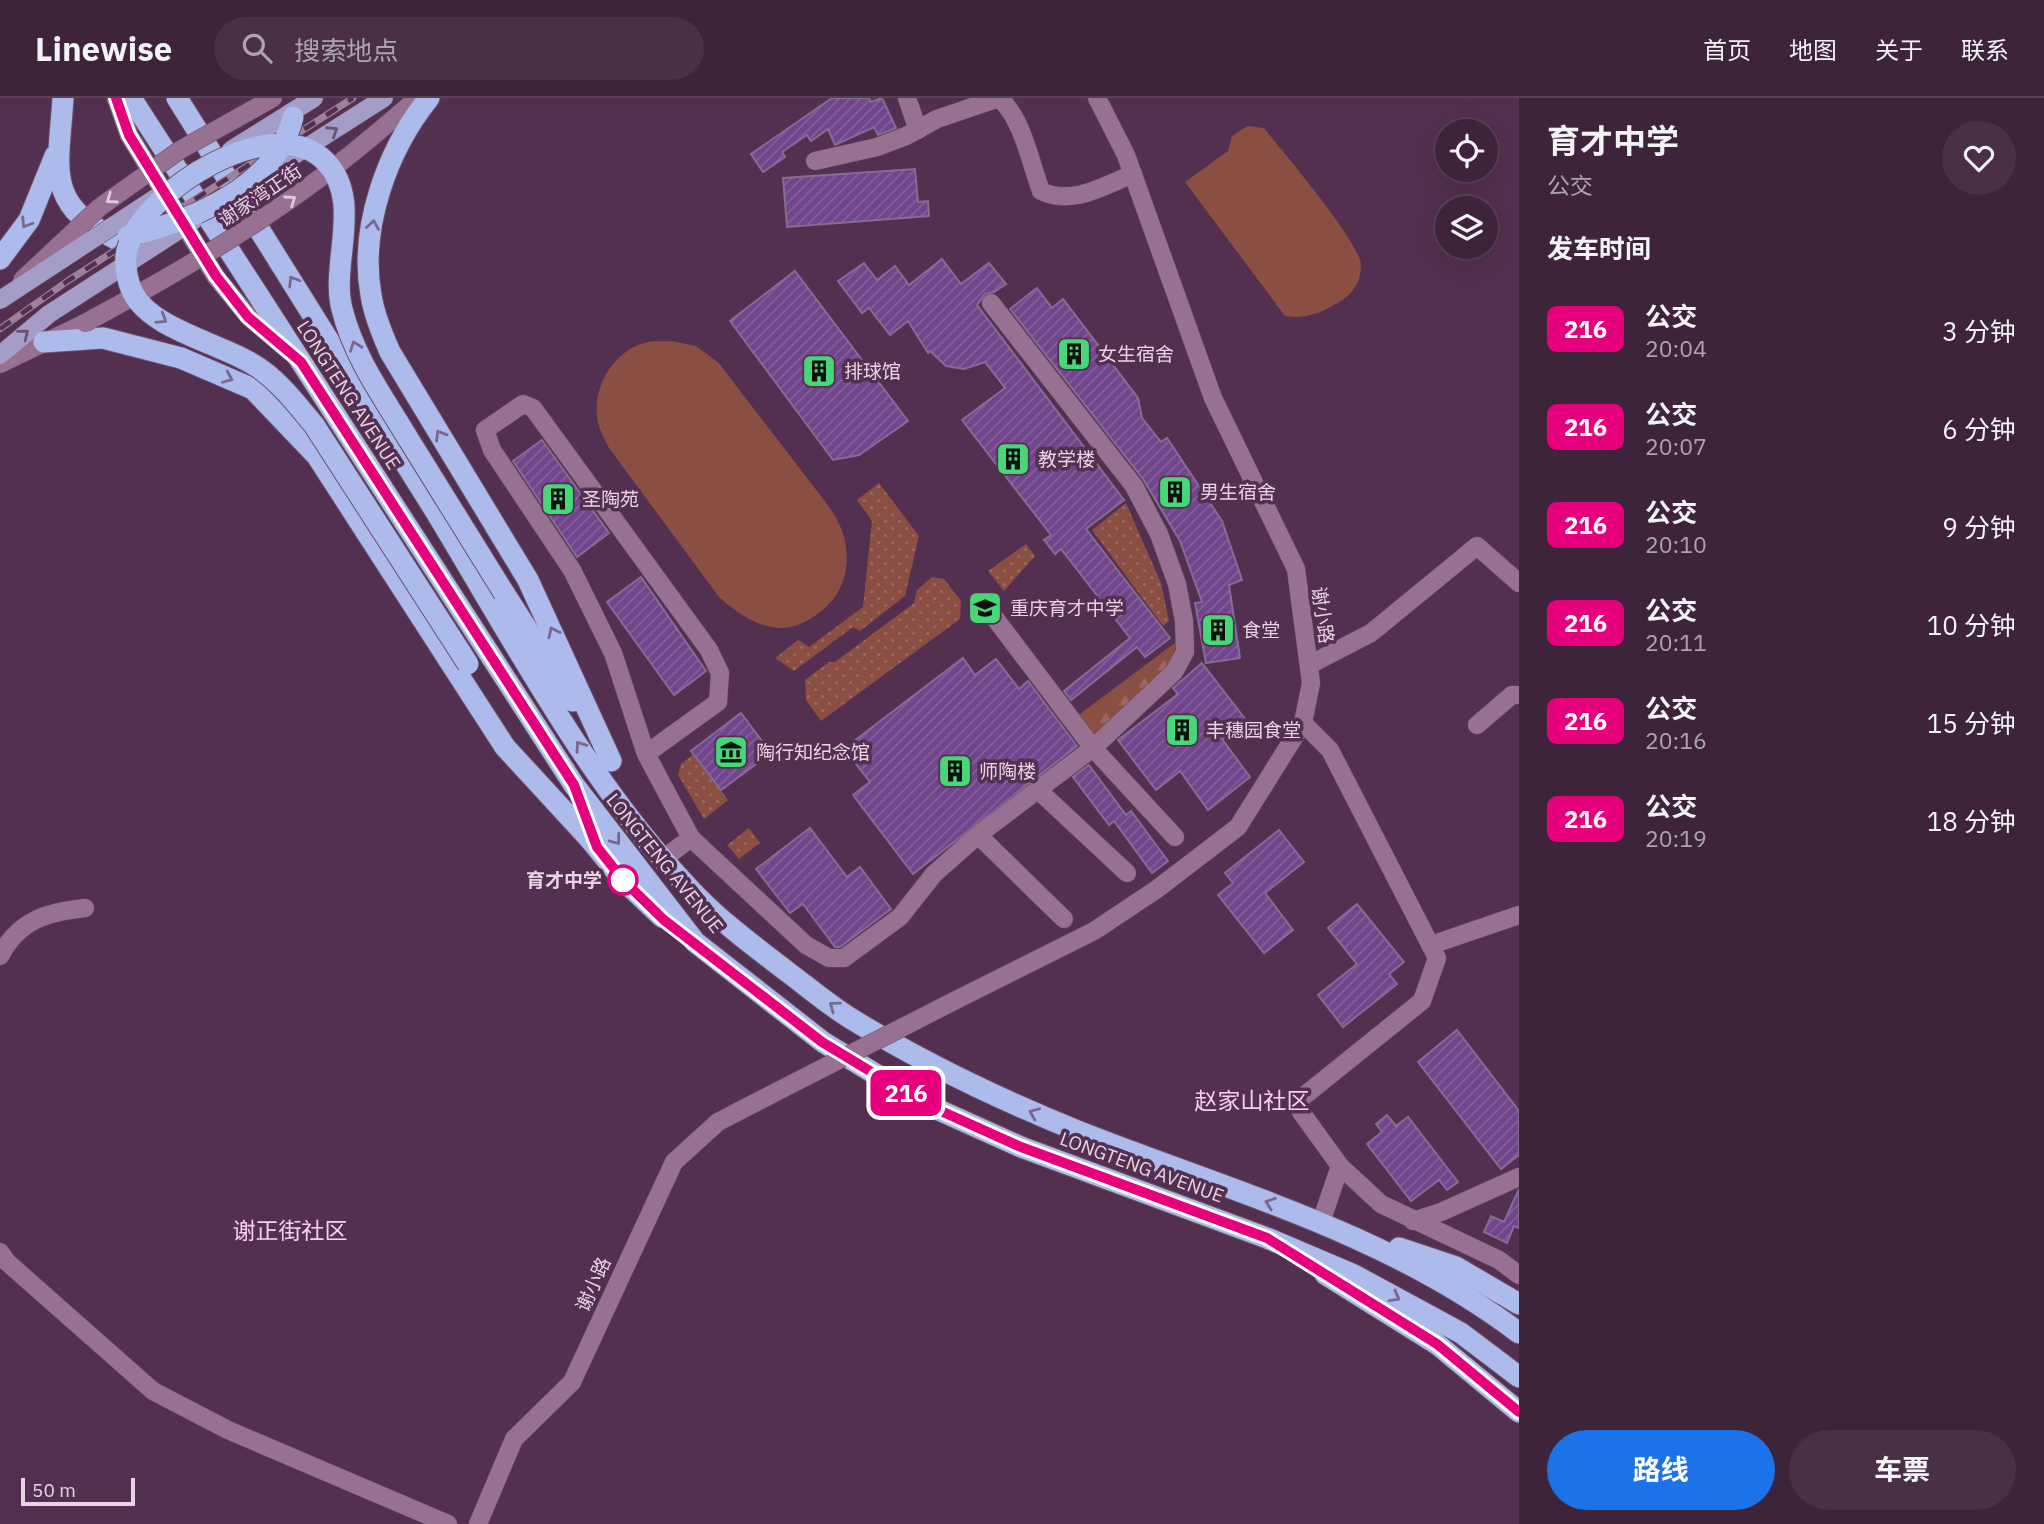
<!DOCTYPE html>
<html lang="zh">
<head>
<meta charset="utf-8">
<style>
  :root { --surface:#3e243b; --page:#493046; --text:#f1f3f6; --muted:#ada4af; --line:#574155; --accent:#1a73e8 }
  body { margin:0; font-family:"IBM Plex Sans","Noto Sans SC",sans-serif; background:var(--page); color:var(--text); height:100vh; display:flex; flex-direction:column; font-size:26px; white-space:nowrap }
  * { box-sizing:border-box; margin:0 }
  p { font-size:23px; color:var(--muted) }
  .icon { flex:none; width:38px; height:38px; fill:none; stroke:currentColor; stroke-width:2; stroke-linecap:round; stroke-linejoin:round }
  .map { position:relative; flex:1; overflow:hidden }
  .sheet { display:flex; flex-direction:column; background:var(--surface); width:525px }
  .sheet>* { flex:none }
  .badge { padding:0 14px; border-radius:10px; font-size:24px; line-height:46px }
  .fabs { position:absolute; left:1435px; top:21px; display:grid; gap:14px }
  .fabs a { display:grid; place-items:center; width:63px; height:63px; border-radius:50%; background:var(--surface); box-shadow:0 7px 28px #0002,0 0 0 2px var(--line); font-size:35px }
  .scale { position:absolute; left:21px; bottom:18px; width:114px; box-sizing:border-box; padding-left:7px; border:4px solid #e8d2e4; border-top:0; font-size:19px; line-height:24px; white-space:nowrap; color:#e8d2e4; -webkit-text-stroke:5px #53304f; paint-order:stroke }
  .map>.badge { position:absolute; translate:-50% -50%; box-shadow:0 0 0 4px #fff }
  h2 { padding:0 28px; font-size:26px; line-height:63px }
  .round { display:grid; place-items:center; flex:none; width:74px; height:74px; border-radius:37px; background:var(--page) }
  .headline { display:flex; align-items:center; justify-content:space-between; height:119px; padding:0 28px }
  h1 { font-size:33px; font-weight:700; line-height:52px }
  .primary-button { display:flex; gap:14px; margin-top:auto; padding:14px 28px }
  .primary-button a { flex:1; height:80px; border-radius:42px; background:var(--accent); color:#fff; font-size:28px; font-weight:700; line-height:80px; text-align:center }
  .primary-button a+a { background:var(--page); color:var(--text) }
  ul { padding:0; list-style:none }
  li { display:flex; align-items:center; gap:21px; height:98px; padding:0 28px }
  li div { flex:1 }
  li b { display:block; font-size:26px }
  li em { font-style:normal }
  li .badge { min-width:77px; font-weight:700; text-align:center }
  header { display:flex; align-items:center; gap:42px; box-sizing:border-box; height:98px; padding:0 35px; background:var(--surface); border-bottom:2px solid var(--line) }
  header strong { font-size:33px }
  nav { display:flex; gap:38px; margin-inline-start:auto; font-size:24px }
  .search { width:490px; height:63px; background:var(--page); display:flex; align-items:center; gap:18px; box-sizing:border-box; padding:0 24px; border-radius:38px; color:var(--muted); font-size:26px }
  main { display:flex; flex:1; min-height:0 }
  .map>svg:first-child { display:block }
</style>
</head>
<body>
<header>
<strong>Linewise</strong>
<div class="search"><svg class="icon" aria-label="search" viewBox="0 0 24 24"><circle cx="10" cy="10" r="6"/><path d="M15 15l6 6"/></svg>搜索地点</div>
<nav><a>首页</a><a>地图</a><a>关于</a><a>联系</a></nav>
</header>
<main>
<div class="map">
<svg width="1519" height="1426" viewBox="0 0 1519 1426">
  <defs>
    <pattern id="grass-dots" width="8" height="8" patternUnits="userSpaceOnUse" patternTransform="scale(1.75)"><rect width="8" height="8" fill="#8b4e43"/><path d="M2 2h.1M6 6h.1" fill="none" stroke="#9b675e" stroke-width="1.8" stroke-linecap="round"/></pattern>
    <pattern id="forest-firs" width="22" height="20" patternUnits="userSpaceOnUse" patternTransform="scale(1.75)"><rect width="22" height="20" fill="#8b4e43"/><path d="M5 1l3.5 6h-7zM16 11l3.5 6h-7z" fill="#9b675e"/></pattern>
    <pattern id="building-hatch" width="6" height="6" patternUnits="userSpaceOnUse" patternTransform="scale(1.75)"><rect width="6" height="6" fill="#70458b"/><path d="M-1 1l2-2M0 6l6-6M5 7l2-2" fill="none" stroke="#845f9b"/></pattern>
  </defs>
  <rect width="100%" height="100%" fill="#53304f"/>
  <!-- grass -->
  <g fill="url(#grass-dots)">
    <polygon points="879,385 919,438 905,498 860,533 853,529 794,573 775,560 798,542 809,549 863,509 872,423 857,402"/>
    <polygon points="1126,405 1161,485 1169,523 1163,528 1092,432"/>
    <polygon points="1026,446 1035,458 1004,493 988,473"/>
    <polygon points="932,479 944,481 961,503 960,521 821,623 806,602 805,582 829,564 835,564 914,505 917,492"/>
    <polygon points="694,656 728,702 704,721 678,677 681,666"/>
    <polygon points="749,730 760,745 739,761 727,747"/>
  </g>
  <!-- forest -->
  <path fill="url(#forest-firs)" d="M1176,544C1174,580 1118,617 1092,641L1076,619Z"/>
  <!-- pitch -->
  <g fill="#8b4e43">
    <path d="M1247,28L1264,30C1282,53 1360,144 1361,167C1361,183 1354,195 1341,203C1323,214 1306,222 1285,218L1185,84L1228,53L1232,38Z"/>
    <path d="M672,243L696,248L719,265C746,301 773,336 801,372C815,392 838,415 844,439C854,479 836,510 800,526C771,539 740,518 719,499L609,350C605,342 600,333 598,325C591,292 611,255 644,245C653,242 664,244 672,243Z"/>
  </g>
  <!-- building -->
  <g fill="url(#building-hatch)" stroke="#846c95" stroke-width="2">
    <polygon points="832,0 869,0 871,4 882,0 896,30 878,37 874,29 835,47 828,31 811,43 807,37 782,54 785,59 763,74 751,56"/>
    <polygon points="915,71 918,104 928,103 929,118 787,129 783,80"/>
    <polygon points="942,161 961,186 989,165 1006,186 994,194 985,196 977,207 1124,402 1086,431 1170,540 1145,559 1137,549 1071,602 1064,593 1130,540 1061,451 1055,456 1044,442 1051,437 962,322 1005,290 985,264 964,271 946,268 930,253 928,255 908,223 890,237 869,210 862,215 838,183 864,165 877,182 895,168 909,187"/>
    <polygon points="795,173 908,323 859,357 833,362 730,223"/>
    <polygon points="1037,190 1052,210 1063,201 1138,300 1142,320 1161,344 1167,340 1222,423 1242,482 1229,487 1240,560 1206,565 1195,505 1202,504 1180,443 1143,381 1010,211"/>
    <polygon points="542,342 609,435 577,459 513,363"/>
    <polygon points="641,479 706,573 674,597 607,504"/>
    <polygon points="963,560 975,577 996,561 1019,591 1028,583 1077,648 913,776 853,697 870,684 852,661 854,643"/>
    <polygon points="1202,565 1246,622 1222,641 1250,679 1208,712 1180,673 1156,692 1118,642 1178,596 1173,590"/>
    <polygon points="741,615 771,655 721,692 691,653"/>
    <polygon points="1089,667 1126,717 1131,713 1168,763 1152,775 1114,723 1109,727 1073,679"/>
    <polygon points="810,730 847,779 860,769 891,811 840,849 835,849 803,806 790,815 756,771"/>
    <polygon points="1279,732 1304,764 1265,795 1293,832 1264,855 1218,797 1233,785 1225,775"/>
    <polygon points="1357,806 1404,864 1389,876 1397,886 1343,929 1318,897 1357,866 1328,830"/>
    <polygon points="1457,932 1519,1013 1519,1057 1501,1071 1418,964"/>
    <polygon points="1387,1017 1396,1028 1408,1019 1458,1084 1447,1092 1439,1082 1411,1103 1367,1046 1382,1034 1376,1026"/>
    <polygon points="1519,1091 1519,1130 1514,1128 1507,1145 1484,1134 1491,1118 1504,1124"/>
  </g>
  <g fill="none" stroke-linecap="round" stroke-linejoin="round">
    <!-- minor casing -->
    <g stroke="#6c4f69" stroke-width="19">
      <g id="minor">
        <polyline points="116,0 129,37 216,179 249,219 290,254"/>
        <polyline points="907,0 918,32"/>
        <polyline points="379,33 418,0"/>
        <path d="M815,63L877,49L906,38L937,21L999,0C1023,21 1030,64 1041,93C1072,108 1103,88 1133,76"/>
        <polyline points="0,266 85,225"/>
        <polyline points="994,519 1093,650 1175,739"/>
        <polyline points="1309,567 1371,535 1477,448 1519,485"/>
        <polyline points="1303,625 1330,652 1437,860 1422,903 1299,1002 1301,1014 1340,1068 1381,1106 1499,1162 1519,1177"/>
        <polyline points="1477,627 1512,597 1519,597"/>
        <polyline points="646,656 718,604 720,575 709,552 533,310 523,306 485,332 492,352 572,472 613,555 646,656 691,740 663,761"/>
        <polyline points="1038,692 1127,775"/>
        <polyline points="978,737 1064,821"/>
        <polyline points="691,740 806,847 829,860 844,860 900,819 934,776 978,737 1093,650 1174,574 1185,554 1184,523 1177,486 1159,436 1134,388 991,205"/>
        <polyline points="1431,847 1519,817"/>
        <path d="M0,858C19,822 47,814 85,810"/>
        <polyline points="956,902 1094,833 1157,791 1238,729 1303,625 1311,585 1296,471 1213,300 1126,57 1097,0"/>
        <polyline points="1413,1123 1441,1114 1519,1079"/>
        <polyline points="1321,1124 1340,1068"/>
        <polyline points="0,1154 7,1164 153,1293 228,1332 448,1426"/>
        <polyline points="478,1426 514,1341 572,1284 674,1064 718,1024 778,993"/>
      </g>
    </g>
    <!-- major casing -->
    <g stroke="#6c4f69" stroke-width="19">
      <polyline id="major" points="0,257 49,216"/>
    </g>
    <!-- highway casing -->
    <g stroke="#6c4f69" stroke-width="23">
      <g id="highway">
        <path d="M63,0C59,69 43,106 116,141"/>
        <polyline points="131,0 574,687 695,844 823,944 921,1004 1021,1049 1267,1140 1354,1177 1461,1235 1519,1279"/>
        <path d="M177,0C263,136 349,273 434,411C510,536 587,683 688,789C718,822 754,848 789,875C809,890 829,907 850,920C923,965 1001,1002 1080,1034C1230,1093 1389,1136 1519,1235"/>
        <path d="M429,0C387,52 359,130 371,197C374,217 382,236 390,254L528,482L611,663"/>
        <polyline points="0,161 29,122 55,58"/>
        <polyline points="44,244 103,240 181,260 253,291 317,358 505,649 597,749"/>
        <polyline points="504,495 573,603"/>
        <polyline points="589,740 623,782 662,819"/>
        <polyline points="1399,1150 1456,1169 1519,1206"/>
        <polyline points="1325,1176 1437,1246 1519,1314"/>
      </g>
    </g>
    <!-- minor -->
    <use href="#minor" stroke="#977092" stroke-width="18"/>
    <!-- major -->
    <use href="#major" stroke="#a49dc7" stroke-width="18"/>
    <!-- highway -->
    <use href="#highway" stroke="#acbbeb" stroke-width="21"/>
    <!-- rail casing -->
    <g stroke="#9d8099" stroke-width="7">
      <polyline id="rail" points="0,231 69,182 353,0"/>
    </g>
    <!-- rail -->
    <use href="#rail" stroke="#53304f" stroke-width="4.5" stroke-dasharray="13" stroke-linecap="butt"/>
    <!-- minor-bridge casing -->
    <g stroke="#6c4f69" stroke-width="19" stroke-linecap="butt">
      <g id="minor-bridge">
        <polyline points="22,182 100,109 180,52 273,0"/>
        <path d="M85,225C189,169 289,110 379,33"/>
        <polyline points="778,993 956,902"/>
      </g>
    </g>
    <!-- major-bridge casing -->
    <g stroke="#6c4f69" stroke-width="19" stroke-linecap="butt">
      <g id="major-bridge">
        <polyline points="231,52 314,0"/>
        <polyline points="260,79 384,0"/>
        <polyline points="0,202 157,99"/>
        <polyline points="49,216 193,123"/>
      </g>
    </g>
    <!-- highway-bridge casing -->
    <g stroke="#6c4f69" stroke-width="23" stroke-linecap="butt">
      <g id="highway-bridge">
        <path d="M128,138C191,123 277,88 293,19"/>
        <path d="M468,566L314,327C298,308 283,288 263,273C228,246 153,234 133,195C127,183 123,162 128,149C145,92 273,11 325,63C364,102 330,165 342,211C354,260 384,300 409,342C441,393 472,444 504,495"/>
      </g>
    </g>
    <!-- minor-bridge -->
    <use href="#minor-bridge" stroke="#977092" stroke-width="18"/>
    <!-- major-bridge -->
    <use href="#major-bridge" stroke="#a49dc7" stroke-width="18"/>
    <!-- highway-bridge -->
    <use href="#highway-bridge" stroke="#acbbeb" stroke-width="21"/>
  </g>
  <!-- one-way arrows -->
  <defs><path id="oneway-chevron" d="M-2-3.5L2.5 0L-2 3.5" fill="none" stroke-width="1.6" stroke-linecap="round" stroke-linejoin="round" transform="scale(1.75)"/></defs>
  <g stroke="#6b5173">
    <use href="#oneway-chevron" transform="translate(333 33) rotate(-33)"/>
    <use href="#oneway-chevron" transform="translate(24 236) rotate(-39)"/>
  </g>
  <g stroke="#e0c8dc">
    <use href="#oneway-chevron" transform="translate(111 101) rotate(145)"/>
    <use href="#oneway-chevron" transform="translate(291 102) rotate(-35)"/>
  </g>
  <g stroke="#77688d">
    <use href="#oneway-chevron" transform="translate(26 125) rotate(122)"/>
    <use href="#oneway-chevron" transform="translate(373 127) rotate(-81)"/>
    <use href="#oneway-chevron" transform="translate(293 183) rotate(-122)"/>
    <use href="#oneway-chevron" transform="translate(162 221) rotate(32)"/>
    <use href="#oneway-chevron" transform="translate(355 248) rotate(-110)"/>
    <use href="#oneway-chevron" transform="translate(228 280) rotate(23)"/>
    <use href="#oneway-chevron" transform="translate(440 337) rotate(-121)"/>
    <use href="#oneway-chevron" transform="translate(553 534) rotate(-115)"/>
    <use href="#oneway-chevron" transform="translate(580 648) rotate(-125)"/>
    <use href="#oneway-chevron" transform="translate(616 742) rotate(53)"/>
    <use href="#oneway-chevron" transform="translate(834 908) rotate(-143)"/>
    <use href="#oneway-chevron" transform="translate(1034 1015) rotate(-157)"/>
    <use href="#oneway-chevron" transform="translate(1270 1105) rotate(-160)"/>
    <use href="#oneway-chevron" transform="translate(1395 1199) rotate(29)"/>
  </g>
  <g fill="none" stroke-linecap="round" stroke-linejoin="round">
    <!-- line casing -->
    <g stroke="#fff" stroke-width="16">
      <polyline id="line" points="116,0 129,37 216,178 248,219 301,264 574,687 597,749 623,782 664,822 822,944 921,1004 1021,1049 1267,1140 1437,1246 1519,1314"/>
    </g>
    <!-- line -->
    <use href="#line" stroke="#e6007e" stroke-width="10"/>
  </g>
  <!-- icons -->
  <defs>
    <g id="building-square" transform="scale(1.75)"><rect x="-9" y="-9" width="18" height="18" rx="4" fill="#47d779" stroke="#53304f"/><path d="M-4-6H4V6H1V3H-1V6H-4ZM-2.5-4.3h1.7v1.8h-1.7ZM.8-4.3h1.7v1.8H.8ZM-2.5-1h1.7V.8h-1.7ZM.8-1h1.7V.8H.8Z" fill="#111"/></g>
    <g id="school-square" transform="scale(1.75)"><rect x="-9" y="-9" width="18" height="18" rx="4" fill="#47d779" stroke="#53304f"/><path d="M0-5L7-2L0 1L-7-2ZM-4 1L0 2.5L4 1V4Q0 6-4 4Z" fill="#111"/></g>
    <g id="museum-square" transform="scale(1.75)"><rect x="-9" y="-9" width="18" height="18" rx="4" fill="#47d779" stroke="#53304f"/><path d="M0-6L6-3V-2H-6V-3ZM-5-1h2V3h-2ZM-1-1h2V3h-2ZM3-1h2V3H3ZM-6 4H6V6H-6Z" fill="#111"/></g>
  </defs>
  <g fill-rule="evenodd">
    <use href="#building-square" x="1074" y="256"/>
    <use href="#building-square" x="819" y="273"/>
    <use href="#building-square" x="1013" y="361"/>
    <use href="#building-square" x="1175" y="394"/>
    <use href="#building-square" x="558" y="401"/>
    <use href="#school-square" x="985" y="510"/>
    <use href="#building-square" x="1218" y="532"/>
    <use href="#building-square" x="1182" y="632"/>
    <use href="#museum-square" x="731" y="654"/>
    <use href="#building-square" x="955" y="673"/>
  </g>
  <!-- markers -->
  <circle fill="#fff" stroke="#e6007e" stroke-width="3.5" cx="623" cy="782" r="14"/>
  <g text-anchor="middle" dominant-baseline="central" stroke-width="7" stroke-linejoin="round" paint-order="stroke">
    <!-- street labels -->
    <g font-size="19" fill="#e8d2e4" stroke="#53304f">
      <text transform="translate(260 97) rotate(-34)">谢家湾正街</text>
      <text transform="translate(349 297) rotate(57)">LONGTENG AVENUE</text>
      <text transform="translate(1323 517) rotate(82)">谢小路</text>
      <text transform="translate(665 765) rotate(51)">LONGTENG AVENUE</text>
      <text transform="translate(1142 1069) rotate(20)">LONGTENG AVENUE</text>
      <text transform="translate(593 1186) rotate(-66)">谢小路</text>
    </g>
    <!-- poi labels -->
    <g font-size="19" fill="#e8d2e4" stroke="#53304f" text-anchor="start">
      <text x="1098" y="256">女生宿舍</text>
      <text x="844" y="273">排球馆</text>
      <text x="1038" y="361">教学楼</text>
      <text x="1200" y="394">男生宿舍</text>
      <text x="582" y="401">圣陶苑</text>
      <text x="1010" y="510">重庆育才中学</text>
      <text x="1242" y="532">食堂</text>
      <text x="1206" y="632">丰穗园食堂</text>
      <text x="756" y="654">陶行知纪念馆</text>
      <text x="979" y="673">师陶楼</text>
    </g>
    <!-- stop labels -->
    <g font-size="19" font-weight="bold" fill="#e8d2e4" stroke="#53304f" text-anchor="end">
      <text x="602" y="782">育才中学</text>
    </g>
    <!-- quarter labels -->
    <g font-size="23" fill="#f9cdf2" stroke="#53304f">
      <text x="1252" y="1002">赵家山社区</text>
      <text x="290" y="1132">谢正街社区</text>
    </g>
  </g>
</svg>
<div class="fabs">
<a><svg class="icon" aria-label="locate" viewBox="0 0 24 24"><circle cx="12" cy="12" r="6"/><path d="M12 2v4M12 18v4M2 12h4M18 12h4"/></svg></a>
<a><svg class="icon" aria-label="layers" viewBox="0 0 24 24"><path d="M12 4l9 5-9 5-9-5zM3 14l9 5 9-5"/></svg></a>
</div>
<div class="scale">50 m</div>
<b class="badge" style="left:906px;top:995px;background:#e6007e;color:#fff">216</b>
</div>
<section class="sheet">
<div class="headline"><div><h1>育才中学</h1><p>公交</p></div><a class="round"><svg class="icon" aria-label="heart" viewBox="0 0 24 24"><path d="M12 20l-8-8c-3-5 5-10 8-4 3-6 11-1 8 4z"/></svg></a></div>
<h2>发车时间</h2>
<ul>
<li><span class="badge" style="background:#e6007e;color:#fff">216</span><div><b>公交</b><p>20:04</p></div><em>3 分钟</em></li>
<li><span class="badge" style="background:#e6007e;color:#fff">216</span><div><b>公交</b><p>20:07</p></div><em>6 分钟</em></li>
<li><span class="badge" style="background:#e6007e;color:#fff">216</span><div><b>公交</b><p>20:10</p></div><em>9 分钟</em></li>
<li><span class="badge" style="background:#e6007e;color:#fff">216</span><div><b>公交</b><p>20:11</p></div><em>10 分钟</em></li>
<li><span class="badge" style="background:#e6007e;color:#fff">216</span><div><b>公交</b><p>20:16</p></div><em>15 分钟</em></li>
<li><span class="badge" style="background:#e6007e;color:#fff">216</span><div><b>公交</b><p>20:19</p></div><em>18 分钟</em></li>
</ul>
<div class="primary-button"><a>路线</a><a>车票</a></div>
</section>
</main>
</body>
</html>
